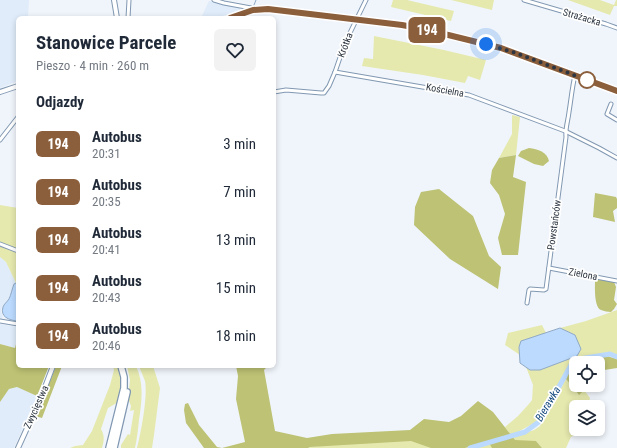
<!DOCTYPE html>
<html lang="pl">
<head>
<meta charset="utf-8">
<style>
  :root { --surface:#fff; --page:#f2f2f3; --text:#1f2937; --muted:#747a83 }
  body { margin:0; font-family:"Roboto Condensed",sans-serif; background:var(--page); color:var(--text); height:100vh; display:flex; flex-direction:column; font-size:15px; white-space:nowrap }
  * { box-sizing:border-box; margin:0 }
  p { font-size:13px; color:var(--muted) }
  .icon { flex:none; width:22px; height:22px; fill:none; stroke:currentColor; stroke-width:2; stroke-linecap:round; stroke-linejoin:round }
  .map { position:relative; flex:1; overflow:hidden }
  .drawer { position:absolute; left:16px; top:16px; width:260px; height:352px; display:flex; flex-direction:column; background:var(--surface); border-radius:6px; box-shadow:0 2px 6px #0003 }
  .drawer>* { flex:none }
  .badge { padding:0 8px; border-radius:6px; font-size:14px; line-height:26px }
  .buttons { position:absolute; left:569px; top:356px; display:grid; gap:8px }
  .buttons a { display:grid; place-items:center; width:36px; height:36px; border-radius:6px; background:var(--surface); box-shadow:0 2px 6px #0003; font-size:20px }
  .you { position:absolute; width:20px; height:20px; margin:-10px; border:3px solid #fff; border-radius:50%; background:#1a73e8; box-shadow:0 0 0 6px #1a73e833 }
  .map>.badge { position:absolute; translate:-50% -50%; box-shadow:0 0 0 2px #fff }
  h2 { padding:0 20px; font-size:15px; line-height:36px }
  .round { display:grid; place-items:center; flex:none; width:42px; height:42px; border-radius:6px; background:var(--page) }
  .headline { display:flex; align-items:center; justify-content:space-between; height:68px; padding:0 20px }
  h1 { font-size:19px; font-weight:700; line-height:30px }
  ul { padding:0; list-style:none }
  li { display:flex; align-items:center; gap:12px; height:48px; padding:0 20px }
  li div { flex:1 }
  li b { display:block; font-size:15px }
  li em { font-style:normal }
  li .badge { min-width:44px; font-weight:700; text-align:center }
  .map>svg:first-child { display:block }
</style>
</head>
<body>
<div class="map">
<svg width="617" height="448" viewBox="0 0 617 448">
  <rect width="100%" height="100%" fill="#f0f5fb"/>
  <!-- built -->
  <g fill="#e0ecfa">
    <polygon points="0,0 29,0 28,18 18,18 18,81 0,88"/>
    <polygon points="209,1 240,8 240,10 217,18 201,18"/>
    <polygon points="0,257 6,262 16,283 14,284 9,299 2,307 1,312 3,316 0,322"/>
    <polygon points="0,324 18,327 18,336 15,348 0,344"/>
    <polygon points="17,387 37,396 14,448 0,448 0,402 9,389"/>
  </g>
  <!-- green -->
  <g fill="#e5e9ae">
    <polygon points="393,0 407,0 454,11 451,21 391,7"/>
    <polygon points="451,0 494,0 492,10"/>
    <polygon points="568,0 600,0 614,5 616,0 617,0 617,6 614,6 610,15"/>
    <polygon points="374,36 444,50 486,60 480,80 468,76 465,83 423,75 362,66 364,58 373,59"/>
    <polygon points="512,115 520,117 516,155 499,158 512,134"/>
    <polygon points="0,205 18,208 18,250 0,243"/>
    <polygon points="0,246 13,250 18,254 18,283 16,283 6,262 0,257"/>
    <polygon points="617,310 617,356 609,353 580,358 573,361 569,365 540,420 514,434 515,436 534,430 540,426 566,379 578,394 584,390 590,398 588,407 576,407 576,429 582,429 582,431 571,437 566,448 542,448 536,441 513,448 465,448 511,435 505,427 518,416 528,405 532,400 533,385 526,367 530,370 575,335 560,328 586,321"/>
    <polygon points="542,325 546,333 521,341 519,347 520,355 505,345 508,333"/>
    <path d="M113,366H119C123,380 123,387 120,401L108,408L101,429C105,436 104,441 102,448H70L75,446L83,445L92,431L110,385L114,370Z"/>
    <path d="M127,366H136C144,383 142,401 139,420C138,429 137,439 135,448H121V445L128,434L130,435L134,410L130,411L131,406L128,398L129,390L130,380Z"/>
    <path d="M139,366H153L160,388L154,435L152,448H137C141,433 148,396 145,381C143,376 141,371 139,366Z"/>
    <polygon points="407,437 449,448 308,448 310,447"/>
  </g>
  <!-- forest -->
  <g fill="#bdc274">
    <path d="M529,148C538,149 547,152 549,161L543,166L534,164L518,156L521,151Z"/>
    <polygon points="516,155 513,177 526,182 518,255 502,255 498,238 505,214 499,195 490,183 492,170 499,158"/>
    <polygon points="439,189 473,216 489,256 501,267 498,289 450,259 414,225 415,207 421,192"/>
    <polygon points="595,193 616,197 617,199 617,208 613,211 615,222 593,217"/>
    <path d="M598,278L614,282L616,287L614,300L617,304L614,309L611,312C608,312 604,311 601,310C594,307 595,287 595,281Z"/>
    <polygon points="18,336 18,366 49,366 37,396 17,387 9,389 0,402 0,344 15,348"/>
    <polygon points="607,355 610,357 617,359 617,368 598,371 598,363 576,363 576,385 580,385 584,390 579,395 566,379 571,366 579,360"/>
    <polygon points="56,366 62,366 42,418 35,416 46,391"/>
    <polygon points="236,366 268,366 264,370 275,431 307,438 332,434 410,430 424,419 449,422 461,416 478,401 493,412 515,440 536,441 542,448 492,448 488,441 465,448 431,448 411,441 310,447 308,448 204,448 186,423 184,410 185,404 188,403 199,425 217,447 222,448 245,442 236,399 238,376"/>
  </g>
  <!-- water -->
  <g fill="#bbdafe" stroke="#90a9c5">
    <path d="M16,283H18V321H17C9,320 0,317 3,307C4,304 7,302 9,299C11,295 12,289 14,284Z"/>
    <polygon points="560,328 575,335 581,349 577,356 540,370 530,370 520,363 519,347 521,341"/>
  </g>
  <g fill="none" stroke-linecap="round" stroke-linejoin="round">
    <!-- stream -->
    <polyline stroke="#90a9c5" stroke-width="1" points="254,5 256,0"/>
    <!-- river -->
    <polyline stroke="#bbdafe" stroke-width="5" points="470,448 525,432 540,421 571,365 579,359 604,355 610,354 617,357"/>
    <!-- street casing -->
    <g stroke="#8198b2" stroke-width="5">
      <g id="street">
        <polyline points="214,0 224,3 251,8 253,10"/>
        <polyline points="524,0 606,24 617,28"/>
        <polyline points="128,18 129,0"/>
        <polyline points="335,72 469,95 565,131 599,148 617,158"/>
        <polyline points="274,92 286,90 321,93 324,93 329,86 335,72 345,43 366,0"/>
        <polyline points="611,104 607,114 617,120"/>
        <polyline points="0,140 18,117"/>
        <polyline points="0,244 13,249 18,251"/>
        <polyline points="549,268 617,281"/>
        <path d="M527,303L529,290L530,289L544,290L546,289L566,137C565,129 568,121 569,112C571,100 572,88 575,75"/>
        <polyline points="0,321 18,324"/>
      </g>
    </g>
    <!-- secondary casing -->
    <g stroke="#8198b2" stroke-width="6">
      <g id="secondary">
        <polyline points="114,0 117,18"/>
        <polyline points="230,18 253,10 268,9 402,25 428,30 501,48 617,91"/>
        <polyline points="0,92 18,86"/>
        <polyline points="18,448 42,395 53,366"/>
      </g>
    </g>
    <!-- highway casing -->
    <g stroke="#8198b2" stroke-width="8">
      <g id="highway">
        <polyline points="109,448 124,388 124,377 121,366"/>
        <polyline points="114,448 127,392"/>
      </g>
    </g>
    <!-- street -->
    <use href="#street" stroke="#fff" stroke-width="3"/>
    <!-- secondary -->
    <use href="#secondary" stroke="#fff" stroke-width="4"/>
    <!-- highway -->
    <use href="#highway" stroke="#fff" stroke-width="5.5"/>
  </g>
  <g fill="none" stroke-linecap="round" stroke-linejoin="round">
    <!-- line casing -->
    <g stroke="#fff" stroke-width="9">
      <polyline id="line" points="230,18 253,10 268,9 402,25 428,30 501,48 617,91"/>
    </g>
    <!-- line -->
    <use href="#line" stroke="#8b5e3c" stroke-width="6"/>
    <!-- walk -->
    <polyline stroke="#2d3641" stroke-width="4" stroke-dasharray="0 7.2" points="486,44 516,53 587,80"/>
  </g>
  <!-- markers -->
  <circle fill="#fff" stroke="#8b5e3c" stroke-width="2" cx="587" cy="80" r="8"/>
  <g text-anchor="middle" dominant-baseline="central" stroke-width="3.5" stroke-linejoin="round" paint-order="stroke">
    <!-- street labels -->
    <g font-size="10" fill="#2d3641" stroke="#fff">
      <text transform="translate(582 17) rotate(16)">Strażacka</text>
      <text transform="translate(345 45) rotate(-69)">Krótka</text>
      <text transform="translate(445 90) rotate(10)">Kościelna</text>
      <text transform="translate(554 225) rotate(-82)">Powstańców</text>
      <text transform="translate(583 274) rotate(11)">Zielona</text>
      <text transform="translate(36 407) rotate(-66)">Zwycięstwa</text>
    </g>
    <!-- water labels -->
    <g font-size="11" font-style="italic" fill="#164a7f" stroke="#fff">
      <text transform="translate(548 404) rotate(-59)">Bierawka</text>
    </g>
  </g>
</svg>
<div class="buttons">
<a><svg class="icon" aria-label="locate" viewBox="0 0 24 24"><circle cx="12" cy="12" r="6"/><path d="M12 2v4M12 18v4M2 12h4M18 12h4"/></svg></a>
<a><svg class="icon" aria-label="layers" viewBox="0 0 24 24"><path d="M12 4l9 5-9 5-9-5zM3 14l9 5 9-5"/></svg></a>
</div>
<div class="you" style="left:486px;top:44px"></div>
<b class="badge" style="left:427px;top:30px;background:#8b5e3c;color:#fff">194</b>
<section class="drawer">
<div class="headline"><div><h1>Stanowice Parcele</h1><p>Pieszo · 4 min · 260 m</p></div><a class="round"><svg class="icon" aria-label="heart" viewBox="0 0 24 24"><path d="M12 20l-8-8c-3-5 5-10 8-4 3-6 11-1 8 4z"/></svg></a></div>
<h2>Odjazdy</h2>
<ul>
<li><span class="badge" style="background:#8b5e3c;color:#fff">194</span><div><b>Autobus</b><p>20:31</p></div><em>3 min</em></li>
<li><span class="badge" style="background:#8b5e3c;color:#fff">194</span><div><b>Autobus</b><p>20:35</p></div><em>7 min</em></li>
<li><span class="badge" style="background:#8b5e3c;color:#fff">194</span><div><b>Autobus</b><p>20:41</p></div><em>13 min</em></li>
<li><span class="badge" style="background:#8b5e3c;color:#fff">194</span><div><b>Autobus</b><p>20:43</p></div><em>15 min</em></li>
<li><span class="badge" style="background:#8b5e3c;color:#fff">194</span><div><b>Autobus</b><p>20:46</p></div><em>18 min</em></li>
</ul>
</section>
</div>
</body>
</html>
